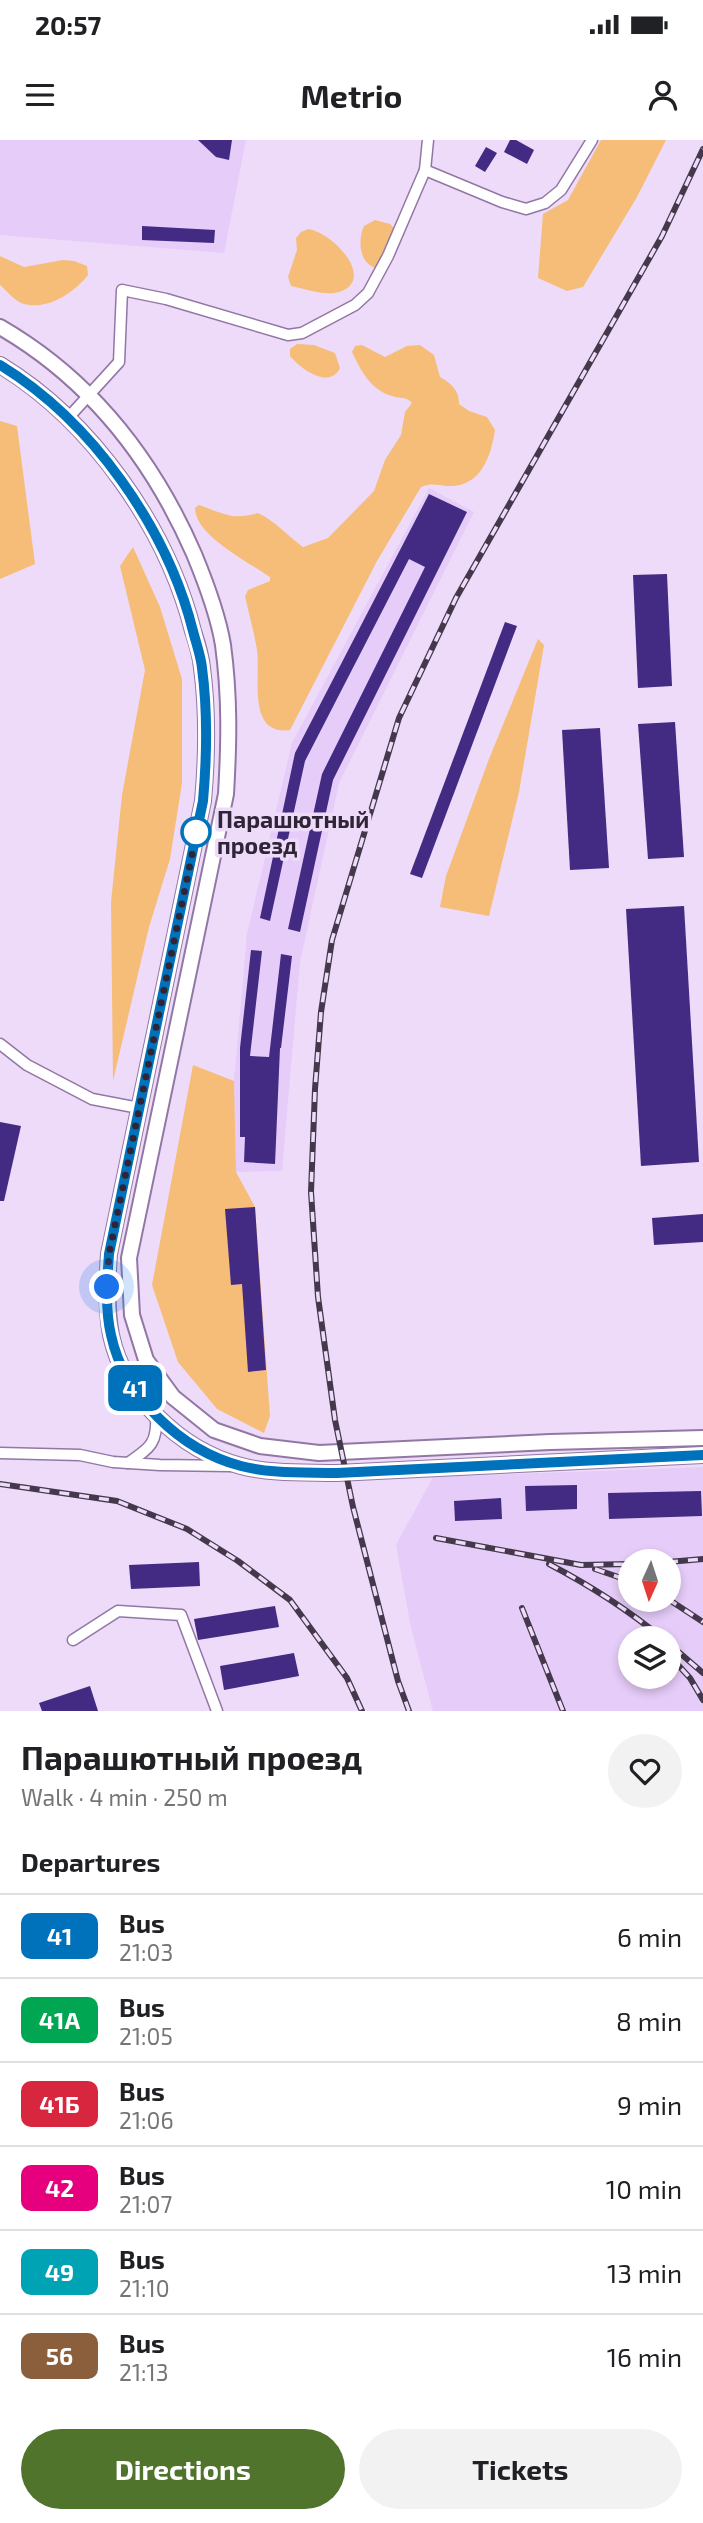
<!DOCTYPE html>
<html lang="en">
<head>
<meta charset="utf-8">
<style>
  :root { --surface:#fff; --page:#f2f2f2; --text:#202124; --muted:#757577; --line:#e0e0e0; --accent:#51742c }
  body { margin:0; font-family:"Exo 2",sans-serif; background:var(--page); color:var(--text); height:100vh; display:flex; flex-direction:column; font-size:26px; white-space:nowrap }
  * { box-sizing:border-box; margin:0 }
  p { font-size:23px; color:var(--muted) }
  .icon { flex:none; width:38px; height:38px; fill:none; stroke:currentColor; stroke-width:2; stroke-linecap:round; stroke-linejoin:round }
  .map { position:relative; height:1571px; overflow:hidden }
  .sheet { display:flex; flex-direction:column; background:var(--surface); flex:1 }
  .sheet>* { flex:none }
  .badge { padding:0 14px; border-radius:10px; font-size:24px; line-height:46px }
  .needle { width:46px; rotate:183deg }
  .fabs { position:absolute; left:618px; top:1409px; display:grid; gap:14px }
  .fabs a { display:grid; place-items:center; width:63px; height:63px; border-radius:50%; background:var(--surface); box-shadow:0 4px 10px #0003; font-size:35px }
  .you { position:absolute; width:35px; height:35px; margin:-18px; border:5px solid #fff; border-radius:50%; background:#1a73e8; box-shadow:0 0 0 10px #1a73e833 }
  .map>.badge { position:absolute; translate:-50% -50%; box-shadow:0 0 0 4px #fff }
  h2 { padding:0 21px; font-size:26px; line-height:63px }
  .round { display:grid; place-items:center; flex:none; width:74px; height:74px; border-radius:37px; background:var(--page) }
  .head { display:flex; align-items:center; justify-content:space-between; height:119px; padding:0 21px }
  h1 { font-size:33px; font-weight:700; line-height:52px }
  .button { display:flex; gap:14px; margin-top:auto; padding:14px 21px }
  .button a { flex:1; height:80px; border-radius:42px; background:var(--accent); color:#fff; font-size:28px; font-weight:700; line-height:80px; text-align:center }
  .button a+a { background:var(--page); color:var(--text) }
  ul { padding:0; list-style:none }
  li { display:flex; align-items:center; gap:21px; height:84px; padding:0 21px; border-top:2px solid var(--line) }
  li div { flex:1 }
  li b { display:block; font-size:26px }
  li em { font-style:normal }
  li .badge { min-width:77px; font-weight:700; text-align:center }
  .status { display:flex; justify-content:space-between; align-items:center; height:49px; padding:0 35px; background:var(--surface); direction:ltr }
  .status svg { height:19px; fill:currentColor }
  header { display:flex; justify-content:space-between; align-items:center; height:91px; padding:0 21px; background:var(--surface); font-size:32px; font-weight:700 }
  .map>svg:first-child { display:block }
</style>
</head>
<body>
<div class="status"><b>20:57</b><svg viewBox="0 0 49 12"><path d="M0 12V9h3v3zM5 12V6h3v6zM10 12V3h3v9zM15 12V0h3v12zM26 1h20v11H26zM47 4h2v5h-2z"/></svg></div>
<header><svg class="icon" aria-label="menu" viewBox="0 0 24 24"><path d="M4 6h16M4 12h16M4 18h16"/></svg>Metrio<svg class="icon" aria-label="person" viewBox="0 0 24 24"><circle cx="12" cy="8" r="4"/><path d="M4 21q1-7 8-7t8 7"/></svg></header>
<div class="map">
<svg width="703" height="1571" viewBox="0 0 703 1571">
  <rect width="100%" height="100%" fill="#eddbf9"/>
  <!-- built -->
  <g fill="#e6ccf9" fill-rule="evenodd">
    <polygon points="0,0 246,0 224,113 0,95"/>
    <polygon points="429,348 474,372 339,643 300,822 282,1031 236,1032 234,941 247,794 292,603"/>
    <path d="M703,1327V1571H433L411,1488L396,1405L433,1337ZM630,1421H668V1460H630ZM630,1498H668V1536H630Z"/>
  </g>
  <!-- green -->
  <g fill="#f5bd77">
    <polygon points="601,0 666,0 637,57 583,147 567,151 538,138 543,74 568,60"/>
    <path d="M375,80L390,84L394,88L382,120L376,128C360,124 357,101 364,86Z"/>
    <path d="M308,89C333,92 377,140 339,152C325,156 305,149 291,146L288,137L297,110L296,98L301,92Z"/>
    <path d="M0,116L24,127L63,120L74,121L87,126L88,135C74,153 46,172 21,163C13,159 7,151 0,145Z"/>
    <path d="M297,204L314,205L335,213L340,228C329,250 301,229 290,216V209Z"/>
    <path d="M362,205L385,217L407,206L420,205L434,215L440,237C452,244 459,250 459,264L469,271L487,277L495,290C491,316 481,348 447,346C437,345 432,343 421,347L377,421L290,590C246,596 261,535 257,510C254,492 249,474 245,456L248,450L270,441V437C249,422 195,396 195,368L199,365C222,373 233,381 258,373C275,381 288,396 303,407L328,398L374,351L385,320L401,295L405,272L412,263C406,256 401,259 392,256C371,250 361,231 352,212L355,206Z"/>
    <polygon points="0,281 17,286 35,424 0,439"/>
    <polygon points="133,407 160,467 182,539 182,643 170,719 149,787 113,941 111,762 122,655 145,530 120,426"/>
    <polygon points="538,499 544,505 519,652 489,776 440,767 446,736 489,619"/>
    <polygon points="193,925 234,941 236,1032 255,1067 270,1276 264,1293 217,1269 178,1222 152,1145"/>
  </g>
  <!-- building -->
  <g fill="#432a82">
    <polygon points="198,0 232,0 229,20 216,17"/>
    <polygon points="510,0 516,0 534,10 527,24 504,12"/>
    <polygon points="486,7 497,13 485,32 475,26"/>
    <polygon points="142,86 215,90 214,103 142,100"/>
    <polygon points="429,354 467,372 333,640 300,792 288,789 322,634 425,427 409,419 305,621 270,781 260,778 295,613"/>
    <polygon points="667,434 672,546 638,548 633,435"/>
    <polygon points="505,482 517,486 422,738 410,734"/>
    <polygon points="675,582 684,717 648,719 638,584"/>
    <polygon points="600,588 609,728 570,730 562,590"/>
    <polygon points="684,766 699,1022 641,1026 626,769"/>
    <polygon points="251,810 262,811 250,916 269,917 281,814 292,816 281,908 280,908 275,1024 244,1022 245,997 240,997 240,908"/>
    <polygon points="0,982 21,986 4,1061 0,1061"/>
    <polygon points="255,1067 266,1230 248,1232 242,1144 231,1145 225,1069"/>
    <polygon points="703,1074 703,1102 654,1105 652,1078"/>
    <polygon points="577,1345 577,1369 526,1371 525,1346"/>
    <polygon points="701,1351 702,1376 609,1379 608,1353"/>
    <polygon points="501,1358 502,1379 455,1381 454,1361"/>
    <polygon points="199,1422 200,1446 131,1449 129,1425"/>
    <polygon points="275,1466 279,1487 198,1500 194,1479"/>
    <polygon points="294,1513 299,1536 224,1550 220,1526"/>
    <polygon points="90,1546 98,1571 42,1571 39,1563"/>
  </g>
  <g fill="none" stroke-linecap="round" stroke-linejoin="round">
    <!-- street casing -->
    <g stroke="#9277a5" stroke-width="13">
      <g id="street">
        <polyline points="425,30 502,62 526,69 545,63 561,50 592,0"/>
        <polyline points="68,278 119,222 122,150 166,159 288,195 302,193 355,165 368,153 388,116 425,30 428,0"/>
        <polyline points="0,904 27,925 92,959 139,968"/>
        <polyline points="0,1313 80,1315 113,1322 160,1325 230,1326"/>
        <path d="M128,1323C150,1308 158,1303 156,1275"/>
        <polyline points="73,1500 118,1471 181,1475 217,1571"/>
      </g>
    </g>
    <!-- secondary casing -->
    <g stroke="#9277a5" stroke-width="18">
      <g id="secondary">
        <path d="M0,187C90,239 153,320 194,414C206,443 218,474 223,505C230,557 229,603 226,654L129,1118L132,1175L146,1220L173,1257L214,1290L260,1306L319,1313L550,1302L703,1298"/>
        <path d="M0,225C92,281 167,388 193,491C197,503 201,516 202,528C208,573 207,616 203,661L109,1114C107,1141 106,1169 111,1195C124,1256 180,1310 241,1326C271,1334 306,1332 337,1333L703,1315"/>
      </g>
    </g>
    <!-- street -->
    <use href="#street" stroke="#fff" stroke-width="10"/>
    <!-- secondary -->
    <use href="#secondary" stroke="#fff" stroke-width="14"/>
    <!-- rail casing -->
    <g stroke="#44384b" stroke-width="6">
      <g id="rail">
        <polyline points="0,1344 117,1361 187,1389 238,1421 290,1460 347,1538 362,1571"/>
        <polyline points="436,1398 581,1425 630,1424"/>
        <polyline points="668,1422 703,1419"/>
        <path d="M549,1424C589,1445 627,1469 662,1498"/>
        <polyline points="595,1429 630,1441"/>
        <polyline points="668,1459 703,1482"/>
        <polyline points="522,1468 563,1571"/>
        <polyline points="674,1508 703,1533"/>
        <polyline points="668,1514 690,1538 703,1560"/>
        <polyline points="409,1571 398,1541 353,1367 335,1280 318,1157 311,1052 315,949 321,872 332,800 399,578 456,458 662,96 703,9"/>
      </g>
    </g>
    <!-- rail -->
    <use href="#rail" stroke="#eddbf9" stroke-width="3.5" stroke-dasharray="10" stroke-linecap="butt"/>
  </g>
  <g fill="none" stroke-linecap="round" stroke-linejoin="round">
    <!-- line casing -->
    <g stroke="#fff" stroke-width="16">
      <path id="line" d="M0,225C92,281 167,388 193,491C196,503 201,516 202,528C208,573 207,616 203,661L109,1114C107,1141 105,1169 111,1195C124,1256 180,1310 241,1326C271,1334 306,1332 337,1333L703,1315"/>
    </g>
    <!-- line -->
    <use href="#line" stroke="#0072bc" stroke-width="10"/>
    <!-- walk -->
    <polyline stroke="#302537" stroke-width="7" stroke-dasharray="0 12.6" points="107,1147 109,1114 198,686 196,692"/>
  </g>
  <!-- markers -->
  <circle fill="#fff" stroke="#0072bc" stroke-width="3.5" cx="196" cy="692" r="14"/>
  <g text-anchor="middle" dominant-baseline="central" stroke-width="7" stroke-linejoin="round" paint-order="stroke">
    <!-- stop labels -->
    <g font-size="23" font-weight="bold" fill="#302537" stroke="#eddbf9" text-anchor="start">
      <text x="217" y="679">Парашютный<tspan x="217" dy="26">проезд</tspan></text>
    </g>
  </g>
</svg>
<div class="fabs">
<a><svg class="needle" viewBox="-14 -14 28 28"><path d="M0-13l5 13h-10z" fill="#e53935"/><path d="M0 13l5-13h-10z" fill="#757577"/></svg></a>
<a><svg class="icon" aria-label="layers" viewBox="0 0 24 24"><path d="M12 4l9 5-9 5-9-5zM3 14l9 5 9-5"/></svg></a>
</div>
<div class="you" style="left:107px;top:1147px"></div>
<b class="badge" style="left:135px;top:1248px;background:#0072bc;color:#fff">41</b>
</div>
<section class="sheet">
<div class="head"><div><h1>Парашютный проезд</h1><p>Walk · 4 min · 250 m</p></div><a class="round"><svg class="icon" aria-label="heart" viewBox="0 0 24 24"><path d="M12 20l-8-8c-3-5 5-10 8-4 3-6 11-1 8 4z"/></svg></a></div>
<h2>Departures</h2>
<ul>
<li><span class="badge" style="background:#0072bc;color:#fff">41</span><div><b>Bus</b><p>21:03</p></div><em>6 min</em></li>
<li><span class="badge" style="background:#00a651;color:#fff">41А</span><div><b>Bus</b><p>21:05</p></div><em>8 min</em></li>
<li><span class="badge" style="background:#d7263d;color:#fff">41Б</span><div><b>Bus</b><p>21:06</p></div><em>9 min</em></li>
<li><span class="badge" style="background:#e6007e;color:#fff">42</span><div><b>Bus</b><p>21:07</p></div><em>10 min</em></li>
<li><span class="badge" style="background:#00a3b4;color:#fff">49</span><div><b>Bus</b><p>21:10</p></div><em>13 min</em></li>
<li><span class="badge" style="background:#8b5e3c;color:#fff">56</span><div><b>Bus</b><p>21:13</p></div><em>16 min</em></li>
</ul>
<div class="button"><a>Directions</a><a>Tickets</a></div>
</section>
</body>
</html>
